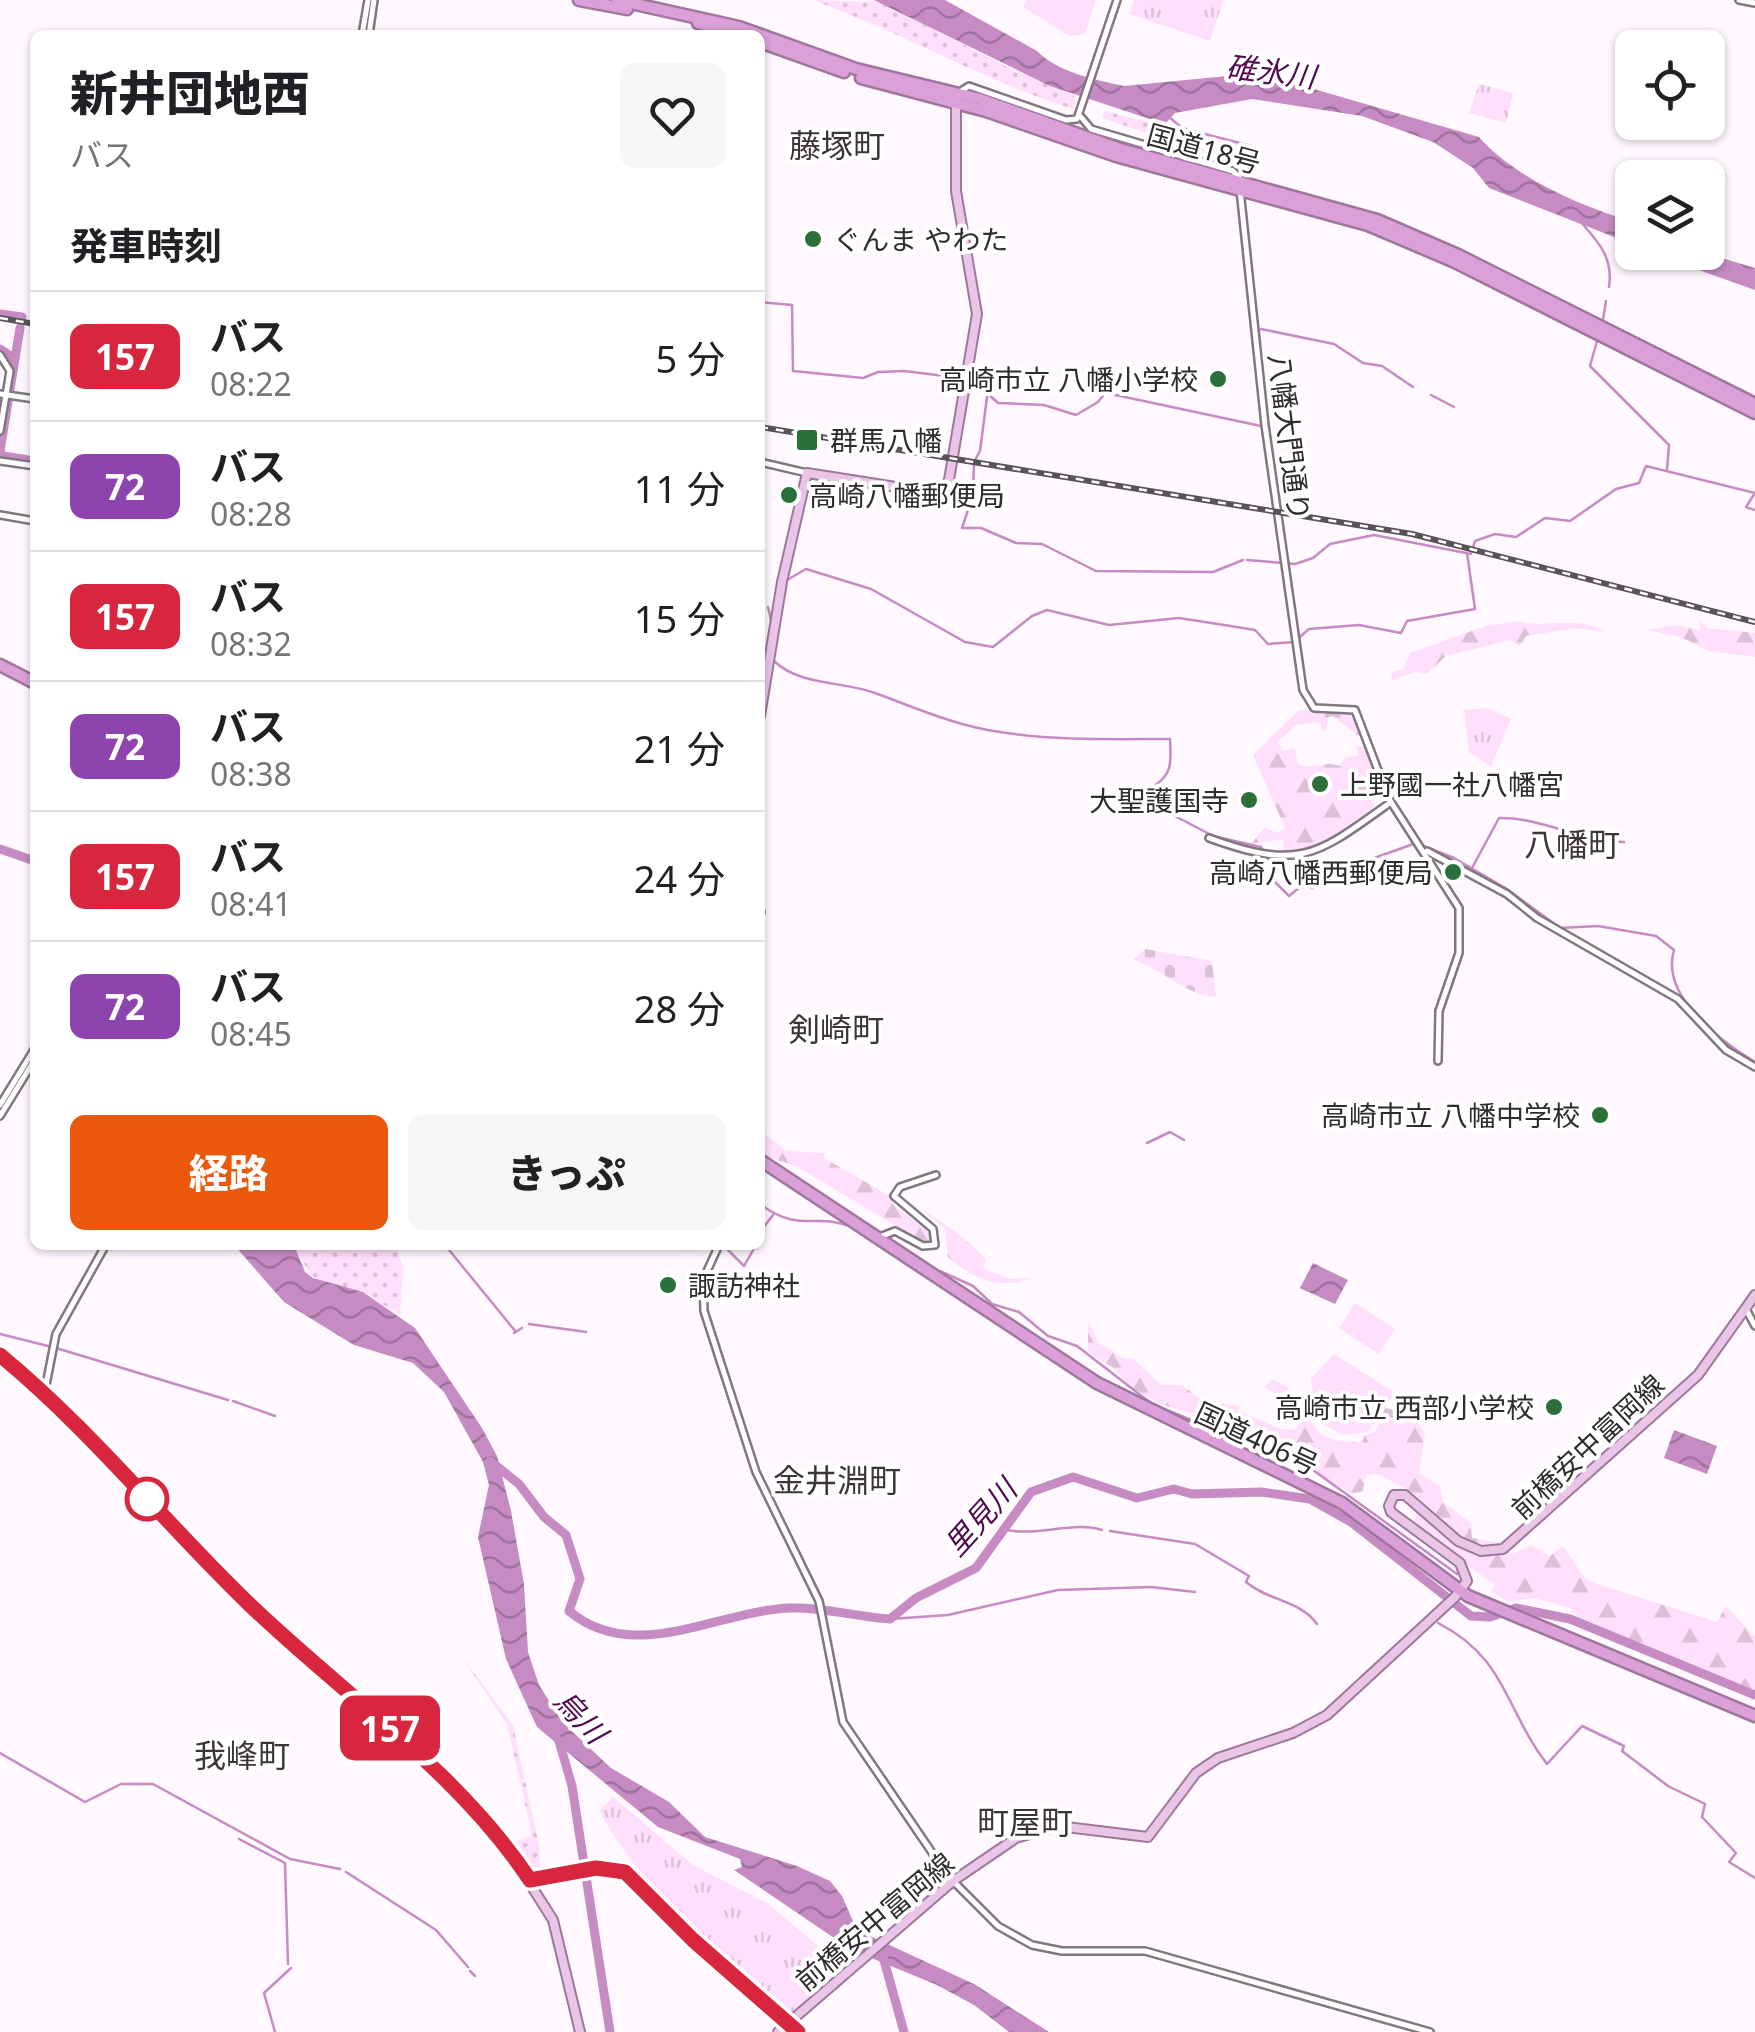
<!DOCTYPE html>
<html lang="ja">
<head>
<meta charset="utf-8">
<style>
  :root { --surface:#fff; --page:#f6f6f6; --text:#202124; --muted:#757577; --line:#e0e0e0; --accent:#ea580c }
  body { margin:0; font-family:"Noto Sans","Noto Sans JP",sans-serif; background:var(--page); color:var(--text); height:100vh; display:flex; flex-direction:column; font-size:38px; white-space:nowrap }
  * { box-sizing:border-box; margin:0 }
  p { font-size:32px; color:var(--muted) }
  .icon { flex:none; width:55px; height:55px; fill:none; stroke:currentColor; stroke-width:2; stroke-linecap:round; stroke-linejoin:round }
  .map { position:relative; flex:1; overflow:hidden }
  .sheet { position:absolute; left:30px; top:30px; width:735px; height:1220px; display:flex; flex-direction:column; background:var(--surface); border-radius:15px; box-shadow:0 2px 8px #0004 }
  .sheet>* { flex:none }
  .badge { padding:0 20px; border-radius:15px; font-size:35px; line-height:65px }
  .controls { position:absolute; left:1615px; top:30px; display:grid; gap:20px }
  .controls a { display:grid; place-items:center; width:110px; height:110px; border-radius:15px; background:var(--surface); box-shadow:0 2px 8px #0004; font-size:50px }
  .map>.badge { position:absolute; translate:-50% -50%; box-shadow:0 0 0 5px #fff }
  h2 { padding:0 40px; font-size:38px; line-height:90px }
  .round { display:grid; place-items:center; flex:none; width:105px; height:105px; border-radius:15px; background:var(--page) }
  .summary { display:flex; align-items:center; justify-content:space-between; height:170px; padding:0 40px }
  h1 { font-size:48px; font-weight:800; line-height:75px }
  .cta { display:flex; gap:20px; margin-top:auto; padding:20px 40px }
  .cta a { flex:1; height:115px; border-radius:15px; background:var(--accent); color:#fff; font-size:40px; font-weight:800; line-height:115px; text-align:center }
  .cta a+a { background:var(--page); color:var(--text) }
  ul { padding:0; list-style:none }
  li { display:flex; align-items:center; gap:30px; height:130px; padding:0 40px; border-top:2px solid var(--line) }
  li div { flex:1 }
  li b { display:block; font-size:38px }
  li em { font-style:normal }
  li .badge { min-width:110px; font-weight:700; text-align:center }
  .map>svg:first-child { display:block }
</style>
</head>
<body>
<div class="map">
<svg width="1755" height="2032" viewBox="0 0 1755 2032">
  <defs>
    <pattern id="grass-dots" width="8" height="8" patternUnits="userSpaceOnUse" patternTransform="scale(2.5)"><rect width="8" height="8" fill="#ffdffc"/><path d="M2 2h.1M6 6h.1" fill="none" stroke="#dbc0d8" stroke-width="1.8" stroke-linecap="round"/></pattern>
    <pattern id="forest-firs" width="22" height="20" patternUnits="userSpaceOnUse" patternTransform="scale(2.5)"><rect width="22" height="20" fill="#ffdffc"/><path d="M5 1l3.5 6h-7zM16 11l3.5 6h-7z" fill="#dbc0d8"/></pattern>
    <pattern id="cemetery-stones" width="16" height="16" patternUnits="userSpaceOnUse" patternTransform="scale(2.5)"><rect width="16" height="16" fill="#ffdffc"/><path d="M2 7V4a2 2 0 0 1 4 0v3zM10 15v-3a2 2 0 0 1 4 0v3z" fill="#dbc0d8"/></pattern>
    <pattern id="park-tufts" width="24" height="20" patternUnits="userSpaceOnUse" patternTransform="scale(2.5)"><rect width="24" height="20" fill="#ffdffc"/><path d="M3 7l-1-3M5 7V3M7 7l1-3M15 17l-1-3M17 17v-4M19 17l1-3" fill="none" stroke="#dbc0d8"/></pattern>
    <pattern id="water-waves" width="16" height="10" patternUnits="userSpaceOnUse" patternTransform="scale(2.5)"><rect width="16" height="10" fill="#c58bc2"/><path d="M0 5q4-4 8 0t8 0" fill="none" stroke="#a0729e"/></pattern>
  </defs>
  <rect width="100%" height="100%" fill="#fff8fe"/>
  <!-- grass -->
  <g fill="url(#grass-dots)">
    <path d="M813,0L880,2L1009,68L1074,95L1076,102L1073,109C982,80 903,33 813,0Z"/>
    <polygon points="1104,111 1244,146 1250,161 1203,152 1102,118"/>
    <path d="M294,1245H397L403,1268L400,1315C387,1308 373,1295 359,1291C313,1278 317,1290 294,1245Z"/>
    <polygon points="461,1656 513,1725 540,1850 539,1874 496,1827 516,1842 532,1835 507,1724"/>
  </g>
  <!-- forest -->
  <g fill="url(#forest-firs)">
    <polygon points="1699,619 1707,628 1755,633 1755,657 1709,651 1681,637 1647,630 1676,625 1700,630"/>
    <path d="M1518,621C1545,629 1581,615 1604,632L1575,628L1526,636L1520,646L1510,640L1446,656L1427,674L1414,672L1391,681L1392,673L1403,669L1410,653L1486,626Z"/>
    <path d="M1299,710L1350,712L1361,730L1358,736L1333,716L1328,717L1327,729L1322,731L1320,722L1296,725L1278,742L1283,751L1295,748L1298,765C1313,770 1324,760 1339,766L1346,757L1358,755L1356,746L1366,747L1374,776V812C1347,835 1320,850 1285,854L1283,839L1251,844L1265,827L1276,833L1285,828L1253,755Z"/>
    <polygon points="760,1130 786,1151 824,1153 824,1158 890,1196 894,1206 934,1235 933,1240 922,1242 798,1167 760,1154"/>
    <path d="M921,1210C943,1221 970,1241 986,1260L983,1268L1010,1279L1032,1278C999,1290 974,1280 948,1257L944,1227Z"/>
    <path d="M1088,1321L1099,1343L1123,1358L1135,1360L1161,1385H1182L1203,1401L1240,1406L1238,1411L1281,1429L1296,1430L1304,1413L1265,1387L1272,1379C1312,1396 1303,1426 1328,1438C1337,1442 1352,1441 1362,1443L1364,1436L1376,1431L1385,1408L1411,1413L1425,1434L1419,1473L1440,1486L1443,1502L1471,1523L1472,1538L1501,1543C1463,1552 1440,1517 1414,1494C1404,1486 1392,1483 1381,1475L1366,1474L1363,1491L1352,1494L1239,1428L1160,1404L1131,1387L1112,1367L1088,1352Z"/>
    <path d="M1417,1511C1448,1547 1488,1571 1531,1545L1550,1556L1563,1546L1584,1577L1594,1583L1717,1622L1726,1606L1755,1637V1690L1645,1650L1579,1619L1571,1608L1534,1598L1508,1602L1491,1591L1496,1586L1414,1525Z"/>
  </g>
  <!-- cemetery -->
  <path fill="url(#cemetery-stones)" d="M1145,949L1212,961L1216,997C1182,994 1164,969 1133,960Z"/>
  <!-- park -->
  <g fill="url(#park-tufts)">
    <polygon points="1134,0 1222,0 1223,1 1210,41 1129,14"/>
    <polygon points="1479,84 1513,93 1506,123 1469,113"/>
    <polygon points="1487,708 1511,719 1491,767 1469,752 1464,710"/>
    <path d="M613,1797L693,1865L767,1903L843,1967L791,2014C716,1946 650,1902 599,1811Z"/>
  </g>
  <!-- pitch -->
  <g fill="#ffdffc">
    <polygon points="1026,0 1096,0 1085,34 1069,36 1023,7"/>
    <polygon points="1355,1303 1395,1329 1379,1354 1339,1328"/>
    <polygon points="1334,1354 1395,1393 1368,1432 1342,1435 1315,1419 1311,1379"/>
  </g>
  <!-- water -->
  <g fill="url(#water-waves)">
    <path d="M874,0H945L1037,51C1057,72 1096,80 1124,86L1248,74L1269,76L1479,137C1516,179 1580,205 1632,222V244L1489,188L1473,168L1433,142L1362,116L1252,99L1175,113L1165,124L1050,86Z"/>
    <polygon points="1651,253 1705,253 1755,268 1755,290"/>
    <polygon points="234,1245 294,1245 305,1272 313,1278 363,1292 415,1328 482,1428 497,1456 511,1511 524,1584 528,1652 539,1685 563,1723 611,1768 669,1802 705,1837 797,1866 830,1881 842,1896 857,1930 974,1984 1049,2032 1009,2032 974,2005 937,1985 852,1950 734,1870 742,1867 740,1859 658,1827 537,1727 506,1659 478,1537 489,1485 483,1462 444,1392 413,1363 354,1345 284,1302"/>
    <polygon points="1313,1263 1348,1280 1335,1304 1300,1288"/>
    <polygon points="1674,1430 1717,1446 1707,1474 1664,1458"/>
  </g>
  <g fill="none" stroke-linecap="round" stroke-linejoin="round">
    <!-- stream -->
    <g stroke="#c58bc2" stroke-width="2.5">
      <polyline points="1169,117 1182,128 1251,146 1251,165"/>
      <path d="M1578,219C1596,239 1614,257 1609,287"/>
      <polyline points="760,302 792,305 793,371 863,378 878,372 904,371 961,378"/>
      <polyline points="1603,320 1606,301"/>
      <polyline points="1261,329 1334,344 1363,363 1382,366 1413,387"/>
      <polyline points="1597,341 1590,366 1669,445 1667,469"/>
      <polyline points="972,379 998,403 1044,405 1076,415 1098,402 1116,379"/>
      <polyline points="1106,393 1261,426"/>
      <polyline points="1431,395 1454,407"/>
      <polyline points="987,397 980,451 974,462 973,495 962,528 981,528 1016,543 1042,544 1096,571 1213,572 1243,560"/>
      <polyline points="1247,560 1295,564 1313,558 1330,544 1374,535 1471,554 1475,541 1495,534 1516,537 1545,518 1570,521 1616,489 1639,483 1646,466 1755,493 1746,507 1755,510"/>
      <polyline points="787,580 806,569 871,589 965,642 993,647 1032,616 1047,610 1109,625 1179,618 1224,625 1255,630 1268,644 1294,642 1309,629 1359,625 1401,633 1407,621 1475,609 1467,553"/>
      <polyline points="768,607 772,624"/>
      <path d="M774,661C800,686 843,681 875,693C916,708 956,726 1000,732C1056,741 1114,739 1170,739C1171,761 1173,774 1154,786V805L1213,836L1261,847L1272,864L1273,880L1289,896L1300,887L1313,888L1316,879L1416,843L1454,858L1507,889L1560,928L1598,926L1656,936L1674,950C1660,996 1720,1041 1755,1062"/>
      <path d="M1471,870L1499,818C1542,817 1581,842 1624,842"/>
      <polyline points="1147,1143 1170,1132 1184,1140"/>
      <path d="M760,1204C800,1234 817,1212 852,1227"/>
      <polyline points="760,1232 773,1215"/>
      <polyline points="445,1245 516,1332"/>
      <polyline points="684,1245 688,1249 691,1245"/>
      <polyline points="723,1245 744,1266 756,1245"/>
      <polyline points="940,1271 973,1286 992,1304 1019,1312 1048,1336 1077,1346 1152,1404 1201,1424 1233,1429 1313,1470 1457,1574"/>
      <polyline points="529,1324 586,1332"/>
      <polyline points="514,1333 522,1328"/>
      <polyline points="0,1334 48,1346"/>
      <polyline points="56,1348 228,1400"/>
      <polyline points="233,1401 275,1416"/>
      <path d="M1003,1529C1035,1538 1074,1520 1102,1530"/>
      <path d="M1110,1531L1195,1544L1249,1576L1246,1582C1268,1601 1300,1600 1317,1624"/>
      <polyline points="890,1619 948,1615 1058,1590 1151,1587 1195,1592"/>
      <path d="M1438,1623C1507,1658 1505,1710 1547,1764L1582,1726L1624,1746L1622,1751L1668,1786L1705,1804L1702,1817L1736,1853L1729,1862L1755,1878"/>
      <polyline points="0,1753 85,1802 121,1784 153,1784 290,1859 340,1869"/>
      <polyline points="239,1839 285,1863 288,1964"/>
      <polyline points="346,1872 436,1930 468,1967"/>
      <polyline points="470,1971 475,1976"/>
      <polyline points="275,2032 264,1993 291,1968"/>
    </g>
    <!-- river -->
    <g stroke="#c58bc2" stroke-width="9">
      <polyline points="0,314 22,317"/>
      <polyline points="0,349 15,359"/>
      <polyline points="0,451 20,328"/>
      <polyline points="0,451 3,456 35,461"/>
      <polyline points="0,849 35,861"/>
      <path d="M490,1461L519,1484L544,1517L566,1535L580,1579L569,1611C635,1666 718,1610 791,1608C824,1607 857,1617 890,1619L916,1598L976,1568L1031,1492L1073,1477L1137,1498L1174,1489L1192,1494L1261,1492L1310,1499L1351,1522L1471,1616L1490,1617L1516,1608L1570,1619L1755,1695"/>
      <polyline points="559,1741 572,1786 610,2032"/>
      <polyline points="882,1953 904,2032"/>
    </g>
    <!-- minor casing -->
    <g stroke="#807780" stroke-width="10">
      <g id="minor">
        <polyline points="1739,0 1755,3"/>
        <polyline points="362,35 368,0"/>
        <polyline points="369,35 374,0"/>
        <polyline points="958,93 969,86 1066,120 1077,119 1117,0"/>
        <polyline points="1081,117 1091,129 1233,171 1240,179"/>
        <polyline points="1240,190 1265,425 1303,690 1314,708 1355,710 1389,799 1459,908 1459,953 1439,1011 1438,1061"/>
        <polyline points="0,355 10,371 0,431"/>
        <polyline points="0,394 35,399"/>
        <polyline points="0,461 35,466"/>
        <polyline points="760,462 807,473"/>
        <polyline points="0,515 35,521"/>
        <path d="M1209,838C1300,871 1316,856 1391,802"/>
        <polyline points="1427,851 1507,894 1537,918 1678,999 1726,1050 1755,1067"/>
        <polyline points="760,912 761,912"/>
        <polyline points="0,1105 35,1048"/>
        <polyline points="0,1116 35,1059"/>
        <polyline points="882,1236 895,1231 923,1246 935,1245 933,1229 894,1196 900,1187 936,1175"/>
        <polyline points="719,1245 703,1280 704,1311 756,1472 819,1601 843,1722 948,1876 998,1926 1032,1945 1062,1951 1145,1951 1430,2032"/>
        <polyline points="1746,1309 1755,1326"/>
        <polyline points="44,1395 56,1334 104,1248"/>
      </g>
    </g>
    <!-- major casing -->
    <g stroke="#9f779d" stroke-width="12">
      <g id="major">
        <polyline points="760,716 782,582 807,473 934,493 942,492 949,480 977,314 956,191 956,98"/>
        <polyline points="0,1355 251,1606 360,1700 497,1832 553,1920 580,2032"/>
        <polyline points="530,1880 596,1868 625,1872 693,1941 798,2032"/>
        <polyline points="778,2032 953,1881 1016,1838 1058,1826 1148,1837 1196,1773 1218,1758 1293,1733 1327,1715 1455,1597 1467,1581 1460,1563 1391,1512 1389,1506 1394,1495 1405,1495 1458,1541 1481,1551 1503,1549 1698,1375 1755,1295"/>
      </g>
    </g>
    <!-- highway casing -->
    <g stroke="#9f779d" stroke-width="15">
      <g id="highway">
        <polyline points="579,0 627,9"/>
        <polyline points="617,0 739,27 856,69 980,99 1117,148 1377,220 1458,255 1755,404"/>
        <polyline points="698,23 740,35"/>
        <polyline points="760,42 844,72"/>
        <polyline points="861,78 986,111 1116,156 1368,225 1455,262 1755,413"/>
        <polyline points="0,665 35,683"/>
        <polyline points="760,1160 1097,1383 1342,1503 1468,1596 1755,1716"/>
      </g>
    </g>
    <!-- minor -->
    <use href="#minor" stroke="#fff" stroke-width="5"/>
    <!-- major -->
    <use href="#major" stroke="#e9c6e8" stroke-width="8"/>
    <!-- highway -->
    <use href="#highway" stroke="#dba0d8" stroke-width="10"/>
    <!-- rail casing -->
    <g stroke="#585358" stroke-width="6">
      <g id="rail">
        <polyline points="0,318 35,324"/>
        <polyline points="760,427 1412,534 1755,622"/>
      </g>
    </g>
    <!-- rail -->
    <use href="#rail" stroke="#fff" stroke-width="2.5" stroke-dasharray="8" stroke-linecap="butt"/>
  </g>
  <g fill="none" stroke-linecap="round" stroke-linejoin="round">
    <!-- line casing -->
    <g stroke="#fff" stroke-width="22">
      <path id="line" d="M0,1355C90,1429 164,1522 248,1603C343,1695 456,1769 530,1880L596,1868L625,1872L693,1940L798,2032"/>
    </g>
    <!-- line -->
    <use href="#line" stroke="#d7263d" stroke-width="15"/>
  </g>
  <!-- markers -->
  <g fill="#2b6f3a" stroke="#fff" stroke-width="4">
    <circle cx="813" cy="239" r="10"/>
    <circle cx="1218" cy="379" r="10"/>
    <rect x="795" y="428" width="24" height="24" rx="5"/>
    <circle cx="789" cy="495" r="10"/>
    <circle cx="1320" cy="784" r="10"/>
    <circle cx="1249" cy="800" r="10"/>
    <circle cx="1453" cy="872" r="10"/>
    <circle cx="1600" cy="1115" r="10"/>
    <circle cx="668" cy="1285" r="10"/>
    <circle cx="1554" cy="1407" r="10"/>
  </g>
  <circle fill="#fff" stroke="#d7263d" stroke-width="5" cx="147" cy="1499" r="20"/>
  <g text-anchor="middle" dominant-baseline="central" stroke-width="8" stroke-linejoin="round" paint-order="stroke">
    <!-- street labels -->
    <g font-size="28" fill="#2f2b2f" stroke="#fff">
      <text transform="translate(1204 148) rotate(15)">国道18号</text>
      <text transform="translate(1290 437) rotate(83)">八幡大門通り</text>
      <text transform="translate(1257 1438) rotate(25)">国道406号</text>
      <text transform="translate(1587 1446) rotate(-43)">前橋安中富岡線</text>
      <text transform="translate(874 1921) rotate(-40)">前橋安中富岡線</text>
    </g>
    <!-- poi labels -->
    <g font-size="28" fill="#2f2b2f" stroke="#fff" text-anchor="start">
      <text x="833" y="239">ぐんま やわた</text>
      <text x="1198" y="379" text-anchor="end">高崎市立 八幡小学校</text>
      <text x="830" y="440">群馬八幡</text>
      <text x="809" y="495">高崎八幡郵便局</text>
      <text x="1340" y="784">上野國一社八幡宮</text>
      <text x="1229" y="800" text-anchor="end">大聖護国寺</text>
      <text x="1433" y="872" text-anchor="end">高崎八幡西郵便局</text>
      <text x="1580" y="1115" text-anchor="end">高崎市立 八幡中学校</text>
      <text x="688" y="1285">諏訪神社</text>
      <text x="1534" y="1407" text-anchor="end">高崎市立 西部小学校</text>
    </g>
    <!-- water labels -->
    <g font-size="30" font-style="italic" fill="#510951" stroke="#fff">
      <text transform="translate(1271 71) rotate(7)">碓氷川</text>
      <text transform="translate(980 1517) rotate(-48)">里見川</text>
      <text transform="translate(581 1716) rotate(47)">烏川</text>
    </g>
    <!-- quarter labels -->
    <g font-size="32" fill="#3c343b" stroke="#fff">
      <text x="837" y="144">藤塚町</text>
      <text x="1572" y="843">八幡町</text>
      <text x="836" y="1028">剣崎町</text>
      <text x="837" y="1479">金井淵町</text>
      <text x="242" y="1754">我峰町</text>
      <text x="1025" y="1821">町屋町</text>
    </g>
  </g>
</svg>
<div class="controls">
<a><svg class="icon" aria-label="locate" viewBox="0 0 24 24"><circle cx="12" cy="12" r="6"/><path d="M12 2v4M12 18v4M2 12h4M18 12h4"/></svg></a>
<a><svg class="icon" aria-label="layers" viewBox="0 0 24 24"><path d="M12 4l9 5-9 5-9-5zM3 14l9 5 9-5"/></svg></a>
</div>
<b class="badge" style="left:390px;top:1728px;background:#d7263d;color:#fff">157</b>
<section class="sheet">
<div class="summary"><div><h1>新井団地西</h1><p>バス</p></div><a class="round"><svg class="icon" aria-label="heart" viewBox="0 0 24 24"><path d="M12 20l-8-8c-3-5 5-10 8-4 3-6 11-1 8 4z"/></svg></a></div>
<h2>発車時刻</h2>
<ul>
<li><span class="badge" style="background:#d7263d;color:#fff">157</span><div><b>バス</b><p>08:22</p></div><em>5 分</em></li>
<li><span class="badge" style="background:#8e44ad;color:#fff">72</span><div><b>バス</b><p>08:28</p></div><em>11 分</em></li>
<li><span class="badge" style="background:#d7263d;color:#fff">157</span><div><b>バス</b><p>08:32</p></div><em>15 分</em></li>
<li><span class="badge" style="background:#8e44ad;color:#fff">72</span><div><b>バス</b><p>08:38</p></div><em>21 分</em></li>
<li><span class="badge" style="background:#d7263d;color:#fff">157</span><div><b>バス</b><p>08:41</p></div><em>24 分</em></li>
<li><span class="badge" style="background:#8e44ad;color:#fff">72</span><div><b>バス</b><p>08:45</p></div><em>28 分</em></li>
</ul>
<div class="cta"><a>経路</a><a>きっぷ</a></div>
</section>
</div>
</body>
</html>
